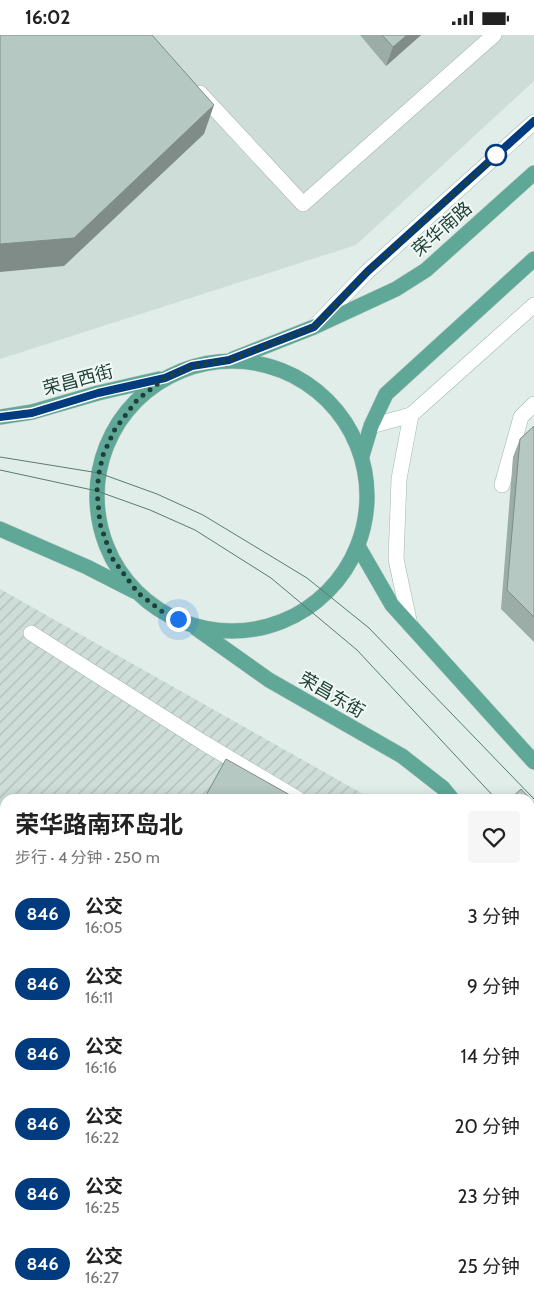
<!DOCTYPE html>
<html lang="zh">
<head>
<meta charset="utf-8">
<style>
  :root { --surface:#fff; --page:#f6f6f6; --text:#222; --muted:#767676 }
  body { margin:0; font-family:Cabin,"Noto Sans SC",sans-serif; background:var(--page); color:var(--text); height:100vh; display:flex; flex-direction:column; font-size:19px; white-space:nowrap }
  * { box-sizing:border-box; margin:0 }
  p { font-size:16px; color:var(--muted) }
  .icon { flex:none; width:28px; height:28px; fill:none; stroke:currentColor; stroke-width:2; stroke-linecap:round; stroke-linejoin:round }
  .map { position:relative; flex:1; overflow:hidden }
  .panel { position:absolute; left:0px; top:759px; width:535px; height:516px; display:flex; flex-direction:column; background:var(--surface); border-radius:15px 15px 0 0; box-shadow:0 2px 12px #0003 }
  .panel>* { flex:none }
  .badge { padding:0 10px; border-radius:16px; font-size:18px; line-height:32px }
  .you { position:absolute; width:25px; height:25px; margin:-12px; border:4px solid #fff; border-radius:50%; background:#1a73e8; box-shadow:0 0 0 8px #1a73e833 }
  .map>.badge { position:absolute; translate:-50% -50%; box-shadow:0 0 0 2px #fff }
  .round { display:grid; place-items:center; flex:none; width:52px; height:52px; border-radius:5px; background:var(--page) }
  .summary { display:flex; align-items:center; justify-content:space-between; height:85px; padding:0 15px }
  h1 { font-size:24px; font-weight:700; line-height:38px }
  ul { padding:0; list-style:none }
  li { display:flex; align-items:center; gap:15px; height:70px; padding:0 15px }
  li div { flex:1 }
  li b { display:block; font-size:19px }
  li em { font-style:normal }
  li .badge { min-width:55px; font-weight:700; text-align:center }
  .status { display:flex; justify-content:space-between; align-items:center; height:35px; padding:0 25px; background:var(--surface); direction:ltr }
  .status svg { height:14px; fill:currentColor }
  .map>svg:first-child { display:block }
</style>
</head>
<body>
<div class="status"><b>16:02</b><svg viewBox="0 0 49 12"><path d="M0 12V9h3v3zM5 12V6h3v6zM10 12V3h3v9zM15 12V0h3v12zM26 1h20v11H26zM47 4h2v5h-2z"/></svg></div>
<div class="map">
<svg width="534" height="1274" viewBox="0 0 534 1274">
  <defs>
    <pattern id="industrial-furrows" width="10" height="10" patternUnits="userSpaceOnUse" patternTransform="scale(1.25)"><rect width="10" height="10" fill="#ceddd7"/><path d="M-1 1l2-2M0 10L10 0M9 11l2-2" fill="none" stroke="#b0bfb9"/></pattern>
    <pattern id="grass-tufts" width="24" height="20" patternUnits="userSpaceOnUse" patternTransform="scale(1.25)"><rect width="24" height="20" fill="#b6e1c3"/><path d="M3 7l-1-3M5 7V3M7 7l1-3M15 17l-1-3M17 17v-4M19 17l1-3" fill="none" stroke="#9cc2a8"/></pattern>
  </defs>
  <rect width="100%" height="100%" fill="#e0ede8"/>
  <!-- built -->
  <polygon fill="#ceddd7" points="0,0 534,0 534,46 356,210 0,324"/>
  <!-- industrial -->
  <g fill="url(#industrial-furrows)">
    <polygon points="0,554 372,764 5,764 5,1270 379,1270 375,1274 0,1274"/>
    <polygon points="530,925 534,929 534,1133 530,1136"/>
  </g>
  <!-- grass -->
  <polygon fill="url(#grass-tufts)" points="534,1133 534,1274 493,1274 490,1270 530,1270 530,1136"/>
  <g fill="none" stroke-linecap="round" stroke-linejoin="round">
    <!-- lane casing -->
    <g stroke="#a2b6b0" stroke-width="9">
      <g id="lane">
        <polyline points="0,918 5,921"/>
        <polyline points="0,1161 5,1158"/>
        <polyline points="434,1270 437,1274"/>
        <polyline points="340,1274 345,1270"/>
      </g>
    </g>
    <!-- street casing -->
    <g stroke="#a2b6b0" stroke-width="16">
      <g id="street">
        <polyline points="200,58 303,169 494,0"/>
        <polyline points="502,450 521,382 534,369"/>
        <polyline points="31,598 204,708 298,764"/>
      </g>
    </g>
    <!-- secondary casing -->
    <g stroke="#9dbab1" stroke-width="16">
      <g id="secondary">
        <polyline points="314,292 368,236 534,87"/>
        <polyline points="371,391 411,380 534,270"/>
        <polyline points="410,590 396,524 399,444 411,380"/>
      </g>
    </g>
    <!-- primary casing -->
    <g stroke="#c0cac7" stroke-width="16">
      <g id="primary">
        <polyline points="233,324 314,292 396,254 426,235 534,138"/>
        <circle cx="232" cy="461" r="135"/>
        <polyline points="0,382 32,377 98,358 159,344"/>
        <polyline points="362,421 371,391 386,359 534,224"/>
        <polyline points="0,494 87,532 134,556"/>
        <polyline points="358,511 392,570 534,727"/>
        <polyline points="197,594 269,645 402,721 443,753 452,764"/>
        <polyline points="530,851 534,856"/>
      </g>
    </g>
    <!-- lane -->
    <use href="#lane" stroke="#fff" stroke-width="8"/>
    <!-- street -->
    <use href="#street" stroke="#fff" stroke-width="15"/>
    <!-- secondary -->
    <use href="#secondary" stroke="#fff" stroke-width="15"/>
    <!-- primary -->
    <use href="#primary" stroke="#5fa898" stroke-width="15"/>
    <!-- tram -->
    <g stroke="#597b73" stroke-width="1">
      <polyline points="0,422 99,438 157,459 203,480 307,543 369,593 534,764"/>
      <polyline points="0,435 97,456 150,475 195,495 271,543 357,615 496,764"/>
      <polyline points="530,801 534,805"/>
    </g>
    <!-- rail -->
    <g stroke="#597b73" stroke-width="4" stroke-dasharray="10 5" stroke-linecap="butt">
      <polyline points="530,1240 534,1237"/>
      <polyline points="530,1253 534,1249"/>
      <polyline points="493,1274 497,1270"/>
      <polyline points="507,1274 511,1270"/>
    </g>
  </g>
  <!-- wall -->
  <g fill="#9caca6">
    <polygon points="360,0 421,0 386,31"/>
    <polygon points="534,391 534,607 501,574 513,422 520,404"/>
    <polygon points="530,764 534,768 534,799 530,795"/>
    <polygon points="530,955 534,960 534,1070 530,1065"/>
  </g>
  <!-- shaded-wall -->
  <g fill="#7f8c87">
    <polygon points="407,0 421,0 386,31 393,12"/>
    <polygon points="214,70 204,99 64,231 0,237 0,209"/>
  </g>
  <!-- building -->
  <g fill="#b5c8c1" stroke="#7f8c87">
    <polygon points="0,0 152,0 214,70 74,203 0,209"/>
    <polygon points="382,0 407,0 393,12"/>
    <polygon points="534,391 534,582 507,555 520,404"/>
    <polygon points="226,724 297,764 204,764"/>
    <polygon points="521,754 534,768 534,792 530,787 530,764 510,764"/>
    <polygon points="530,955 534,960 534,1044 530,1039"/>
  </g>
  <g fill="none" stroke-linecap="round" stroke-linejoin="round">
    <!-- line casing -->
    <g stroke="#fff" stroke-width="11">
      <polyline id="line" points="0,382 32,378 98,358 165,343 192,331 229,325 314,292 368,236 534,86"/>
    </g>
    <!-- line -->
    <use href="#line" stroke="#003b80" stroke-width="8"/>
    <!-- walk -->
    <polyline stroke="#1f4038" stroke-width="5" stroke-dasharray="0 9" points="178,584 164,578 138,558 112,523 100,489 97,456 99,438 103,420 115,394 137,365 165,343 192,331 229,325 314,292 368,236 498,119 496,120"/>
  </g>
  <!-- markers -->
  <circle fill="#fff" stroke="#003b80" stroke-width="2.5" cx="496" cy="120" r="10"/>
  <g text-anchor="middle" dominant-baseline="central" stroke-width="4" stroke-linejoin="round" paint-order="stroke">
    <!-- street labels -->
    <g font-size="18" fill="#1f4038" stroke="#f1f9f5">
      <text transform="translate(442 194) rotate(-41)">荣华南路</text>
      <text transform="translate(78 345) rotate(-15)">荣昌西街</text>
      <text transform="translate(332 660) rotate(30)">荣昌东街</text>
    </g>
  </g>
</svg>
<div class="you" style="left:178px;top:584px"></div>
<section class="panel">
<div class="summary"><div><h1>荣华路南环岛北</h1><p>步行 · 4 分钟 · 250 m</p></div><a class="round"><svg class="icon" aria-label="heart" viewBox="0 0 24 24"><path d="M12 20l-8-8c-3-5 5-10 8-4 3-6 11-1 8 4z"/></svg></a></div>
<ul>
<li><span class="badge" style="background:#003b80;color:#fff">846</span><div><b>公交</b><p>16:05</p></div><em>3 分钟</em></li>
<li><span class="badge" style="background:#003b80;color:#fff">846</span><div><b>公交</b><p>16:11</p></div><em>9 分钟</em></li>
<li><span class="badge" style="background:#003b80;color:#fff">846</span><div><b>公交</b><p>16:16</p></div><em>14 分钟</em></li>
<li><span class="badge" style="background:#003b80;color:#fff">846</span><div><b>公交</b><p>16:22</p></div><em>20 分钟</em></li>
<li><span class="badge" style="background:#003b80;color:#fff">846</span><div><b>公交</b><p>16:25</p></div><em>23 分钟</em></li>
<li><span class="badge" style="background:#003b80;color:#fff">846</span><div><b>公交</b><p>16:27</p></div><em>25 分钟</em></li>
</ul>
</section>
</div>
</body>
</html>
